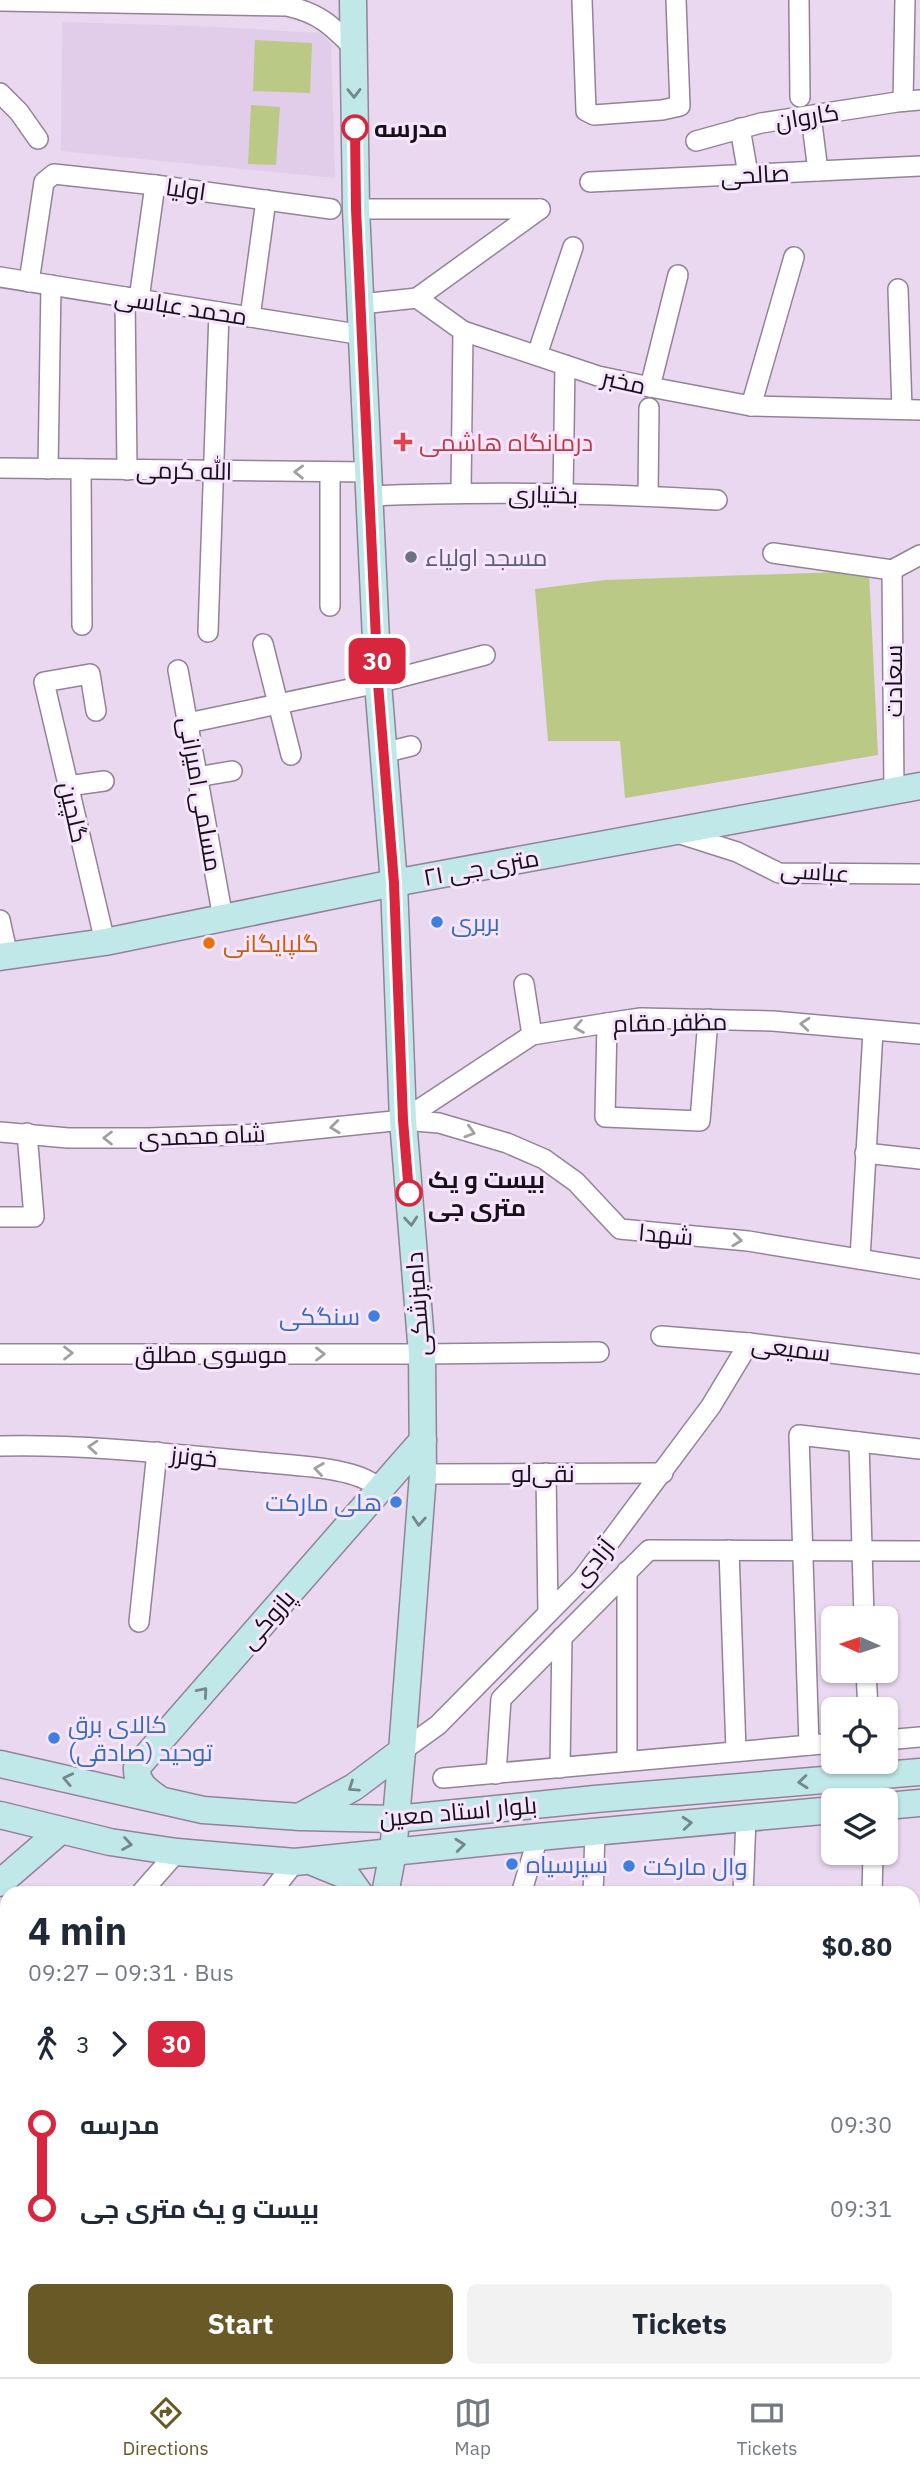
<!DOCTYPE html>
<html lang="en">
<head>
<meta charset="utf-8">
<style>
  :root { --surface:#fff; --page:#f2f2f3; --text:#1f2937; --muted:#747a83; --line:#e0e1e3; --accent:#695926 }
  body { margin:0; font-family:"IBM Plex Sans",Cairo,sans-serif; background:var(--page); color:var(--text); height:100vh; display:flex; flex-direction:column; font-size:26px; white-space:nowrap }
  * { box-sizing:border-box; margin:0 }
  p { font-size:23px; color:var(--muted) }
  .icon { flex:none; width:38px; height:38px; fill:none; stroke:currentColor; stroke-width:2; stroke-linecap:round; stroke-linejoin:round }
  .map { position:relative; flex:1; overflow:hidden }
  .details { position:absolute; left:0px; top:1886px; width:920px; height:492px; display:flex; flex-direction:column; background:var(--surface); border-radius:21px 21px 0 0; box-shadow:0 2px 5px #0004 }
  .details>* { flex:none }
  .badge { padding:0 14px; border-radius:10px; font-size:24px; line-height:46px }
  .needle { width:46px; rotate:273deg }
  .controls { position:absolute; left:821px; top:1606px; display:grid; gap:14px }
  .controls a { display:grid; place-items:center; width:77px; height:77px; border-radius:10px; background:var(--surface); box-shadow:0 2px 5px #0004; font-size:35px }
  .map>.badge { position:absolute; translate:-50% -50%; box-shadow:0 0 0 4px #fff }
  .legs { display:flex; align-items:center; gap:10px; height:77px; padding:0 28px; font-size:23px }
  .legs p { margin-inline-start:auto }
  .head { display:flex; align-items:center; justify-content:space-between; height:119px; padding:0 28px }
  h1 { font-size:38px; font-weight:700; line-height:52px }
  .action { display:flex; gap:14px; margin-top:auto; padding:14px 28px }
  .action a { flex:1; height:80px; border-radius:10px; background:var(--accent); color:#fff; font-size:28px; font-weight:700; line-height:80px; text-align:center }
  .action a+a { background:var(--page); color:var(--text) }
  ul { padding:0 28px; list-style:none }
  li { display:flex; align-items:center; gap:24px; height:84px; font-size:26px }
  li i { display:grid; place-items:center; width:10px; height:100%; margin:0 9px; background:currentColor }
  li i::after { content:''; width:18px; height:18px; margin:-9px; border:5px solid; border-radius:50%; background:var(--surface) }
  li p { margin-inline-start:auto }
  li:first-child i { background:linear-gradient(#0000 50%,currentColor 0) }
  li:last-child i { background:linear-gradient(currentColor 50%,#0000 0) }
  .tab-bar { display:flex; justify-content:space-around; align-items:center; height:98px; border-top:2px solid var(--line); background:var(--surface); font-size:19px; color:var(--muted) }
  .tab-bar a { display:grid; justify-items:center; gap:4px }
  .tab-bar .selected { color:var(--accent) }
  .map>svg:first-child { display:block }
</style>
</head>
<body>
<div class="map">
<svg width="920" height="2377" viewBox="0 0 920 2377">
  <rect width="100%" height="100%" fill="#e9d8ef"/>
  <!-- built -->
  <polygon fill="#e1cce9" points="62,22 197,26 321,33 331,44 335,178 61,151"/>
  <!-- green -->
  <g fill="#bbc987">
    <polygon points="255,40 312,43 310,93 253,91"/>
    <polygon points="251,105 280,107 276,165 248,164"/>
    <polygon points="869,571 878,755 625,798 620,741 548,741 535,589 605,580"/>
  </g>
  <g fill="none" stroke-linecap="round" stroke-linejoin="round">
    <!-- street casing -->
    <g stroke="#938398" stroke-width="22">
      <g id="street">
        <polyline points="582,0 586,111 594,115 662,110 680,106 676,0"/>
        <polyline points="799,0 800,97"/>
        <path d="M0,1L287,6C319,13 331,25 353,47"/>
        <polyline points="0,93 19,112 38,139"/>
        <polyline points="903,101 905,0"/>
        <polyline points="811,116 818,171"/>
        <polyline points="740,128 748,174"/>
        <polyline points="696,141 761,123 897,102 920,100"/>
        <polyline points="590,182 920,166"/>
        <polyline points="356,209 540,209"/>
        <polyline points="0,277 363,335"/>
        <polyline points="29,282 44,182 54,174 155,185 331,209"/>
        <polyline points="898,289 902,409"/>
        <polyline points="125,297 127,470"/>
        <polyline points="417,298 540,209"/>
        <polyline points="139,299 155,185"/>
        <polyline points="361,304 417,298 463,331 598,376 650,387 751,406 920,410"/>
        <polyline points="250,317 266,200"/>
        <polyline points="537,355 573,247"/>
        <polyline points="650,387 678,275"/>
        <polyline points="751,406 794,257"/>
        <polyline points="0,468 368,472"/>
        <polyline points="48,469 51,285"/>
        <polyline points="81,469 82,625"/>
        <polyline points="330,472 330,606"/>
        <polyline points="461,492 463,331"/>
        <polyline points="563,494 565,365"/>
        <path d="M369,496C485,491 601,493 717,500"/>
        <polyline points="648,496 649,408"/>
        <polyline points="773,553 892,570 920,555"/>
        <polyline points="892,570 894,792"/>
        <polyline points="208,632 219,312"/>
        <polyline points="263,644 291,755"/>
        <polyline points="178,670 223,918"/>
        <polyline points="96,711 90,674 44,682 105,942"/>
        <polyline points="188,723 378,683 485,655"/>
        <polyline points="383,753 411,746"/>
        <polyline points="197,777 232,771"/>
        <polyline points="68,786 104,781"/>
        <polyline points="674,832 737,852 779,873 920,874"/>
        <polyline points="0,920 8,956"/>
        <polyline points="524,984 532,1035"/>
        <polyline points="607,1023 605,1117 700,1121 708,1019"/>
        <polyline points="403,1120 532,1035 607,1023 641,1018 773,1021 920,1034"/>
        <polyline points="0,1132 68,1138 148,1138 265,1134 403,1120 439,1123 507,1143 544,1159 576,1182 620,1229 748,1241 920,1269"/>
        <polyline points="865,1153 920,1159"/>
        <polyline points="0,1217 34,1217 27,1133"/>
        <polyline points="860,1259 873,1031"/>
        <polyline points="661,1336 749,1343 920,1364"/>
        <polyline points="0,1354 422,1354 599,1352"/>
        <polyline points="859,1442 864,1619"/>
        <path d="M0,1446C86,1444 172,1454 258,1462C288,1465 351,1467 373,1484L376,1495"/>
        <polyline points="546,1473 548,1613"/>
        <polyline points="423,1474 663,1473"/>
        <polyline points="729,1550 736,1751"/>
        <polyline points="139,1622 157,1452"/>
        <polyline points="866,1671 868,1710"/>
        <polyline points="886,1740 920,1737"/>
        <polyline points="809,1745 799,1435 920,1449"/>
        <polyline points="402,1751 438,1725 582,1579 711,1406 749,1343"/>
        <polyline points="627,1761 627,1571"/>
        <polyline points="560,1768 562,1637"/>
        <polyline points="496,1774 501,1699 649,1550 920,1551"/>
        <polyline points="443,1778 833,1743"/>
        <polyline points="140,1894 177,1852"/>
        <polyline points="270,1894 295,1862"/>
        <polyline points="521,1894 538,1837"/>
        <polyline points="593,1894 595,1832"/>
        <polyline points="743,1894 746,1818"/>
        <polyline points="872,1894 873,1853"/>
        <polyline points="914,2047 920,2047"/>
        <polyline points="0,2050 7,2042"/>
        <polyline points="914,2176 920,2177"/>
        <polyline points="0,2182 7,2177"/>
        <polyline points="38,2371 38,2377"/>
        <polyline points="127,2377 132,2371"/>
        <polyline points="219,2377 220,2371"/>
        <polyline points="504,2377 505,2371"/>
        <polyline points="786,2377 787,2371"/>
      </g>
    </g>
    <!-- secondary casing -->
    <g stroke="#938398" stroke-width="29">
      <g id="secondary">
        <polyline points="353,0 356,209 378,683 394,883 403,1120 422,1354 423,1474 402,1751 393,1852 385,1894"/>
        <polyline points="0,957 105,942 394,883 920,786"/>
        <polyline points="0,1764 203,1810 300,1817 395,1819 595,1799 920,1772"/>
        <path d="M159,1799C146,1790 136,1783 137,1767L423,1440"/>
        <polyline points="886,1806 920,1803"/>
        <polyline points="0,1815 110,1842 177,1852 295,1862 538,1837 833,1810"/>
        <polyline points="301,1816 354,1787 402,1751"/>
        <polyline points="315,1863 347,1876 360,1894"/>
        <polyline points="0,1883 60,1831"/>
        <polyline points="305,2377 306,2371"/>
      </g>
    </g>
    <!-- street -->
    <use href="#street" stroke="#fff" stroke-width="19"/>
    <!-- secondary -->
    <use href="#secondary" stroke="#c1e8e8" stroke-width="26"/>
  </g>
  <!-- one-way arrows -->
  <defs><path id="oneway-chevron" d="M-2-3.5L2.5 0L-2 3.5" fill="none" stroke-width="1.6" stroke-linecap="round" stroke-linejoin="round" transform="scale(1.75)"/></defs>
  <g stroke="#74878a">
    <use href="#oneway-chevron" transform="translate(354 93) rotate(89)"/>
    <use href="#oneway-chevron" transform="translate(411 1221) rotate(85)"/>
    <use href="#oneway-chevron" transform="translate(419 1521) rotate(94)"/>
    <use href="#oneway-chevron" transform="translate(203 1692) rotate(-49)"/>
    <use href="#oneway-chevron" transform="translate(68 1779) rotate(-168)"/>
    <use href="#oneway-chevron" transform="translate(803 1782) rotate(175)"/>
    <use href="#oneway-chevron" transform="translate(353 1787) rotate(146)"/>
    <use href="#oneway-chevron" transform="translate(687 1823) rotate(-5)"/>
    <use href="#oneway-chevron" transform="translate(127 1844) rotate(9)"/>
    <use href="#oneway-chevron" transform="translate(460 1845) rotate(-6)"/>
  </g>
  <g stroke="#a29fa3">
    <use href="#oneway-chevron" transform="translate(299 472) rotate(-179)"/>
    <use href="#oneway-chevron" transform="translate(805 1024) rotate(-175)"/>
    <use href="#oneway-chevron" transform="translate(579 1027) rotate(170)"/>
    <use href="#oneway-chevron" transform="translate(335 1127) rotate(174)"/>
    <use href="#oneway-chevron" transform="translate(470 1132) rotate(17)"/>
    <use href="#oneway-chevron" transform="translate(108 1138) rotate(-180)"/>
    <use href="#oneway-chevron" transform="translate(737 1240) rotate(6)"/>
    <use href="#oneway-chevron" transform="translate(68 1353)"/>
    <use href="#oneway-chevron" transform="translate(320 1354)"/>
    <use href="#oneway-chevron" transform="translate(93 1447) rotate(-176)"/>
    <use href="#oneway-chevron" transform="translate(319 1469) rotate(-172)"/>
  </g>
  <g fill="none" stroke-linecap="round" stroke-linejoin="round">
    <!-- line-1 casing -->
    <g stroke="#fff" stroke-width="16">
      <polyline id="line-1" points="355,128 356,209 378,683 394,883 403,1120 409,1193"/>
    </g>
    <!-- line-1 -->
    <use href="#line-1" stroke="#d7263d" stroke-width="10"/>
  </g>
  <!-- markers -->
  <g fill="#fff" stroke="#d7263d" stroke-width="3.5">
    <circle cx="355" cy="128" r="12"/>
    <circle cx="409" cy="1193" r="12"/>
  </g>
  <path fill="#e0444e" stroke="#f6e5fc" stroke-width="2.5" d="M399.5 431.5h7v7h7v7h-7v7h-7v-7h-7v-7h7z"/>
  <circle fill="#6b7280" stroke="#f6e5fc" stroke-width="2.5" cx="411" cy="557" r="7"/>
  <g fill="#3f7fe0" stroke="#f6e5fc" stroke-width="2.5">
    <circle cx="437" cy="922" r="7"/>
    <circle cx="374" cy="1316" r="7"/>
    <circle cx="396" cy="1502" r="7"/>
    <circle cx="54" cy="1738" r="7"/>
    <circle cx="512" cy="1864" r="7"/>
    <circle cx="629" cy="1866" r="7"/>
  </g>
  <circle fill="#e8710a" stroke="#f6e5fc" stroke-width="2.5" cx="209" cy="943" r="7"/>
  <g text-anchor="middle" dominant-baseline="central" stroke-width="6" stroke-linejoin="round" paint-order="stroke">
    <!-- street labels -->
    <g font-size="24" fill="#161018" stroke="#f6e5fc">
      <text transform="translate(807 116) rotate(-9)">کاروان</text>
      <text transform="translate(755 174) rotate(-3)">صالحی</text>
      <text transform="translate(186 189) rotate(8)">اولیا</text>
      <text transform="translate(181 306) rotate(9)">محمد عباسی</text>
      <text transform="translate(624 381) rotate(13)">مخبر</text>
      <text transform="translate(184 470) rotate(1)">الله کرمی</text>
      <text transform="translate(543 494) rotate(1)">بختیاری</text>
      <text transform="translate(893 681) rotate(-90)">سعادت</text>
      <text transform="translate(201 794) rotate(80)">مسلمی امیرانی</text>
      <text transform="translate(74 812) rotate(77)">گلچین</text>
      <text transform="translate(481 867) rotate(-10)">۲۱ متری جی</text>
      <text transform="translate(815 871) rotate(4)">عباسی</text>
      <text transform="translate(670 1022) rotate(-1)">مظفر مقام</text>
      <text transform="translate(202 1135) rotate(-2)">شاه محمدی</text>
      <text transform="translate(666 1234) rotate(5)">شهدا</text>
      <text transform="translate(417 1304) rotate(-94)">دامپزشکی</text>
      <text transform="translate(791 1348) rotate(7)">سمیعی</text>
      <text x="211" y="1354">موسوی مطلق</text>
      <text transform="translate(194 1456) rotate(6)">خونرز</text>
      <text x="543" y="1473">نقی‌لو</text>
      <text transform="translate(593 1562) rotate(-51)">آزادی</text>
      <text transform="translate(267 1619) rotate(-49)">پازوکی</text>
      <text transform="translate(458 1811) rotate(-5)">بلوار استاد معین</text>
    </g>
    <!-- stop labels -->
    <g font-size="24" font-weight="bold" fill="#161018" stroke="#f6e5fc" text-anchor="start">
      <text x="374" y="128">مدرسه</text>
      <text x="428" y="1179">بیست و یک<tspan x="428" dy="28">متری جی</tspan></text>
    </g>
    <!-- health labels -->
    <g font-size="24" fill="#be3a42" stroke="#f6e5fc" text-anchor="start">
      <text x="419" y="442">درمانگاه هاشمی</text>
    </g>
    <!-- worship labels -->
    <g font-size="24" fill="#5b616d" stroke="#f6e5fc" text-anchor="start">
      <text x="425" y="557">مسجد اولیاء</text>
    </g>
    <!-- shop labels -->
    <g font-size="24" fill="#366cbe" stroke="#f6e5fc" text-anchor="start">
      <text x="451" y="922">بربری</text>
      <text x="360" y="1316" text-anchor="end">سنگکی</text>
      <text x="382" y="1502" text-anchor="end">هلی مارکت</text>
      <text x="68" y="1724">کالای برق<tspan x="68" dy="28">توحید (صادقی)</tspan></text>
      <text x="526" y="1864">سیرسیاه</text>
      <text x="643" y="1866">وال مارکت</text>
    </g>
    <!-- food labels -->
    <g font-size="24" fill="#c56008" stroke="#f6e5fc" text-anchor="start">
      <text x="223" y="943">گلپایگانی</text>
    </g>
  </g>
</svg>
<div class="controls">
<a><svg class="needle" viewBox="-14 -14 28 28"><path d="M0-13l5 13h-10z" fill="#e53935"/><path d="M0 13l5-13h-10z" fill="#747a83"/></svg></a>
<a><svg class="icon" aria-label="locate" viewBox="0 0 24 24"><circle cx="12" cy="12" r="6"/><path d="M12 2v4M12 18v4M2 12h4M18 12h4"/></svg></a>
<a><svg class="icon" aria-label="layers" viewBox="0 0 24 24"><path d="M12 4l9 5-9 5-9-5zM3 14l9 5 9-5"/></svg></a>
</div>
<b class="badge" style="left:377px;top:661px;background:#d7263d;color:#fff">30</b>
<section class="details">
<div class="head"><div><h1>4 min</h1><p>09:27 – 09:31 · Bus</p></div><b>$0.80</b></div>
<div class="legs"><svg class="icon" aria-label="walk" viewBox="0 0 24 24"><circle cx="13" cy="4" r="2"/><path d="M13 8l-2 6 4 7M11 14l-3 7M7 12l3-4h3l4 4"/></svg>3<svg class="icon" aria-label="forward" viewBox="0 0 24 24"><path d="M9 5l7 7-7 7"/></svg><b class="badge" style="background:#d7263d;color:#fff">30</b></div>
<ul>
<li><i style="color:#d7263d"></i><b>مدرسه</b><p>09:30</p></li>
<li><i style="color:#d7263d"></i><b>بیست و یک متری جی</b><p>09:31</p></li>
</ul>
<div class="action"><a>Start</a><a>Tickets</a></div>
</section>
</div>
<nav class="tab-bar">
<a class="selected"><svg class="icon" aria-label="directions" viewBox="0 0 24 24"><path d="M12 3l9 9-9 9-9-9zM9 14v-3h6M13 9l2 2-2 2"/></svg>Directions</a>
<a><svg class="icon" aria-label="map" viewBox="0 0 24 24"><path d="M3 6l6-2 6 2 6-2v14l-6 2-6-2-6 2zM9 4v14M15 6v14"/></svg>Map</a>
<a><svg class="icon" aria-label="tickets" viewBox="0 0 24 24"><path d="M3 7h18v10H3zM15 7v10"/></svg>Tickets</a>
</nav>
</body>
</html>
